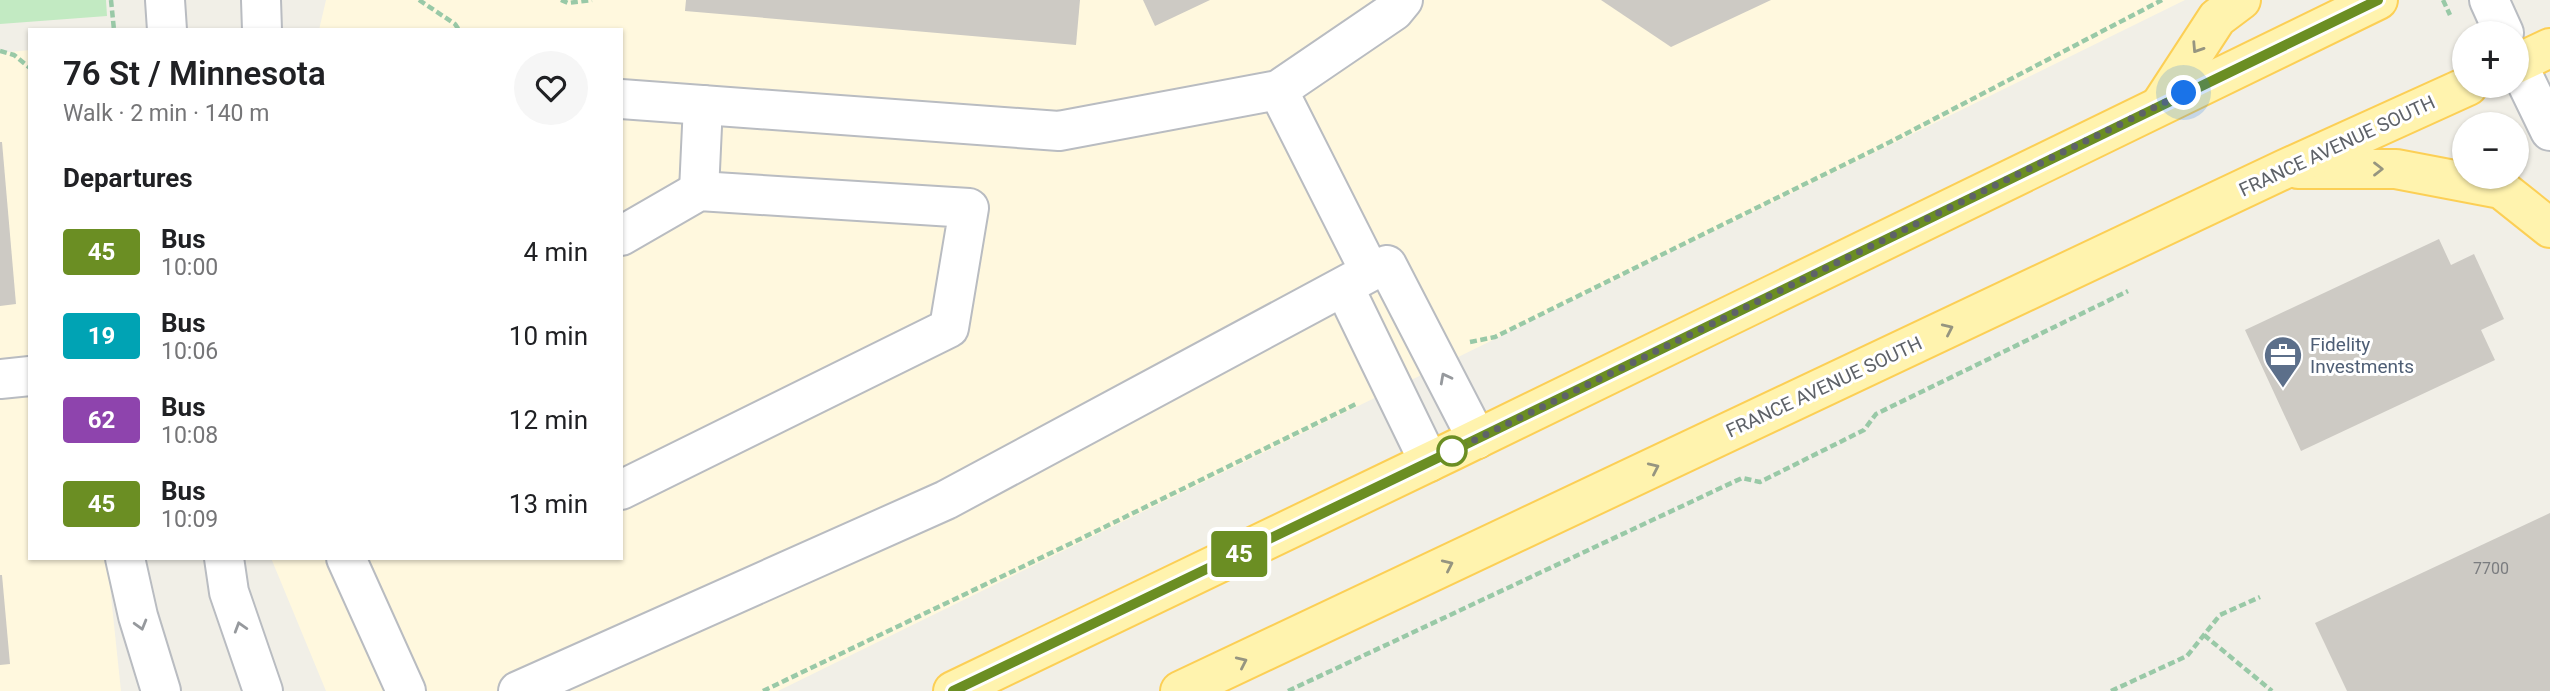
<!DOCTYPE html>
<html lang="en">
<head>
<meta charset="utf-8">
<style>
  :root { --surface:#fff; --page:#f6f6f6; --text:#202124; --muted:#757577 }
  body { margin:0; font-family:Roboto,sans-serif; background:var(--page); color:var(--text); height:100vh; display:flex; flex-direction:column; font-size:26px; white-space:nowrap }
  * { box-sizing:border-box; margin:0 }
  p { font-size:23px; color:var(--muted) }
  .icon { flex:none; width:38px; height:38px; fill:none; stroke:currentColor; stroke-width:2; stroke-linecap:round; stroke-linejoin:round }
  .map { position:relative; flex:1; overflow:hidden }
  .side { position:absolute; left:28px; top:28px; width:595px; height:532px; display:flex; flex-direction:column; background:var(--surface); border-radius:0px; box-shadow:0 2px 5px #0004 }
  .side>* { flex:none }
  .badge { padding:0 14px; border-radius:5px; font-size:24px; line-height:46px }
  .fabs { position:absolute; left:2452px; top:21px; display:grid; gap:14px }
  .fabs a { display:grid; place-items:center; width:77px; height:77px; border-radius:50%; background:var(--surface); box-shadow:0 2px 5px #0004; font-size:35px }
  .you { position:absolute; width:35px; height:35px; margin:-18px; border:5px solid #fff; border-radius:50%; background:#1a73e8; box-shadow:0 0 0 10px #1a73e833 }
  .map>.badge { position:absolute; translate:-50% -50%; box-shadow:0 0 0 4px #fff }
  h2 { padding:0 35px; font-size:26px; line-height:63px }
  .round { display:grid; place-items:center; flex:none; width:74px; height:74px; border-radius:37px; background:var(--page) }
  .overview { display:flex; align-items:center; justify-content:space-between; height:119px; padding:0 35px }
  h1 { font-size:33px; font-weight:600; line-height:52px }
  ul { padding:0; list-style:none }
  li { display:flex; align-items:center; gap:21px; height:84px; padding:0 35px }
  li div { flex:1 }
  li b { display:block; font-size:26px }
  li em { font-style:normal }
  li .badge { min-width:77px; font-weight:700; text-align:center }
  .map>svg:first-child { display:block }
</style>
</head>
<body>
<div class="map">
<svg width="2550" height="691" viewBox="0 0 2550 691">
  <rect width="100%" height="100%" fill="#f1efe7"/>
  <!-- commercial -->
  <g fill="#fff8de">
    <polygon points="326,0 2185,0 778,691 326,691 271,558 621,558 621,30 319,30"/>
    <polygon points="30,50 30,558 107,558 121,691 0,691 0,53"/>
  </g>
  <!-- green -->
  <polygon fill="#c2eac2" points="0,0 106,0 107,16 0,24"/>
  <!-- building -->
  <g fill="#cdcac4">
    <polygon points="686,0 1080,0 1076,45 685,11"/>
    <polygon points="1143,0 1210,0 1155,26"/>
    <polygon points="1601,0 1771,0 1671,47"/>
    <polygon points="0,142 2,142 16,304 0,306"/>
    <polygon points="2439,239 2451,265 2474,254 2504,319 2481,330 2495,360 2301,451 2245,330"/>
    <polygon points="2550,513 2550,691 2347,691 2315,623"/>
    <polygon points="0,575 2,575 10,664 0,665"/>
  </g>
  <g fill="none" stroke-linecap="round" stroke-linejoin="round">
    <!-- minor casing -->
    <g stroke="#b9bcc1" stroke-width="42">
      <g id="minor">
        <polyline points="165,0 167,30"/>
        <polyline points="261,0 262,30"/>
        <polyline points="2489,0 2504,33"/>
        <polyline points="2516,61 2550,131"/>
        <polyline points="621,99 1059,131 1278,90 1394,11 1403,0"/>
        <polyline points="699,191 703,105"/>
        <polyline points="621,236 699,191 969,208 949,328 621,490"/>
        <polyline points="1387,265 1477,439"/>
        <polyline points="1344,287 1429,462"/>
        <polyline points="0,379 30,376"/>
        <polyline points="125,558 138,616 161,691"/>
        <polyline points="224,558 229,592 263,691"/>
        <polyline points="346,558 406,691"/>
        <polyline points="518,691 946,500 1370,272 1278,90"/>
      </g>
    </g>
    <!-- major casing -->
    <g stroke="#fccf55" stroke-width="42">
      <g id="major">
        <polyline points="2516,64 2550,48"/>
        <polyline points="2161,104 2217,18 2241,0"/>
        <polyline points="2298,169 2396,169 2501,189 2550,228"/>
        <polyline points="953,691 1452,451 2378,0"/>
        <polyline points="1180,691 2285,169 2468,86"/>
      </g>
    </g>
    <!-- path -->
    <g stroke="#99c9a7" stroke-width="4.5" stroke-dasharray="7 3.5" stroke-linecap="butt">
      <polyline points="111,0 114,30"/>
      <polyline points="419,0 455,24 459,30"/>
      <polyline points="561,0 568,3 592,0"/>
      <polyline points="2443,0 2450,15"/>
      <polyline points="0,51 14,55 30,68"/>
      <polyline points="1470,342 1495,337 1890,142 2162,0"/>
      <polyline points="2204,635 2272,691"/>
      <polyline points="763,691 1078,540 1358,403"/>
      <polyline points="1288,691 1742,478 1760,482 1864,430 1876,414 2128,291"/>
      <polyline points="2111,691 2187,656 2220,615 2260,597"/>
    </g>
    <!-- minor -->
    <use href="#minor" stroke="#fff" stroke-width="38"/>
    <!-- major -->
    <use href="#major" stroke="#fff3ae" stroke-width="38"/>
  </g>
  <!-- one-way arrows -->
  <defs><path id="oneway-chevron" d="M-2-3.5L2.5 0L-2 3.5" fill="none" stroke-width="1.6" stroke-linecap="round" stroke-linejoin="round" transform="scale(1.75)"/></defs>
  <g stroke="#969580">
    <use href="#oneway-chevron" transform="translate(2197 48) rotate(123)"/>
    <use href="#oneway-chevron" transform="translate(2378 169)"/>
    <use href="#oneway-chevron" transform="translate(1948 329) rotate(-25)"/>
    <use href="#oneway-chevron" transform="translate(1654 468) rotate(-25)"/>
    <use href="#oneway-chevron" transform="translate(1448 565) rotate(-25)"/>
    <use href="#oneway-chevron" transform="translate(1242 662) rotate(-25)"/>
  </g>
  <g stroke="#96999d">
    <use href="#oneway-chevron" transform="translate(1445 378) rotate(-118)"/>
    <use href="#oneway-chevron" transform="translate(141 625) rotate(74)"/>
    <use href="#oneway-chevron" transform="translate(240 627) rotate(-107)"/>
  </g>
  <g fill="none" stroke-linecap="round" stroke-linejoin="round">
    <!-- line casing -->
    <g stroke="#fff" stroke-width="16">
      <polyline id="line" points="953,691 1452,451 2378,0"/>
    </g>
    <!-- line -->
    <use href="#line" stroke="#6b8e23" stroke-width="10"/>
    <!-- walk -->
    <polyline stroke="#5e6268" stroke-width="7" stroke-dasharray="0 12.6" points="1452,451 2184,93"/>
  </g>
  <!-- icons -->
  <defs>
    <g id="office-pin" transform="scale(2.0125)"><path d="M0 17L-7.5 6A9.5 9.5 0 1 1 7.5 6Z" fill="#5c6f8a" stroke="#fff"/><path d="M-6-3h4V-5.5h4V-3h4V5H-6ZM-1-4.5V-3h2v-1.5ZM-6 0V1H6V0Z" fill="#fff"/></g>
  </defs>
  <g fill-rule="evenodd">
    <use href="#office-pin" x="2283" y="355"/>
  </g>
  <!-- markers -->
  <circle fill="#fff" stroke="#6b8e23" stroke-width="3.5" cx="1452" cy="451" r="14"/>
  <g text-anchor="middle" dominant-baseline="central" stroke-width="6" stroke-linejoin="round" paint-order="stroke">
    <!-- number labels -->
    <g font-size="16" fill="#7a7c7f">
      <text x="2491" y="568">7700</text>
    </g>
    <!-- street labels -->
    <g font-size="19" fill="#5e6268" stroke="#fff">
      <text transform="translate(2337 146) rotate(-25)">FRANCE AVENUE SOUTH</text>
      <text transform="translate(1824 387) rotate(-25)">FRANCE AVENUE SOUTH</text>
    </g>
    <!-- service labels -->
    <g font-size="19" fill="#4e5e75" stroke="#fff" text-anchor="start">
      <text x="2310" y="344">Fidelity<tspan x="2310" dy="22">Investments</tspan></text>
    </g>
  </g>
</svg>
<div class="fabs">
<a>+</a>
<a>−</a>
</div>
<div class="you" style="left:2184px;top:93px"></div>
<b class="badge" style="left:1239px;top:554px;background:#6b8e23;color:#fff">45</b>
<section class="side">
<div class="overview"><div><h1>76 St / Minnesota</h1><p>Walk · 2 min · 140 m</p></div><a class="round"><svg class="icon" aria-label="heart" viewBox="0 0 24 24"><path d="M12 20l-8-8c-3-5 5-10 8-4 3-6 11-1 8 4z"/></svg></a></div>
<h2>Departures</h2>
<ul>
<li><span class="badge" style="background:#6b8e23;color:#fff">45</span><div><b>Bus</b><p>10:00</p></div><em>4 min</em></li>
<li><span class="badge" style="background:#00a3b4;color:#fff">19</span><div><b>Bus</b><p>10:06</p></div><em>10 min</em></li>
<li><span class="badge" style="background:#8e44ad;color:#fff">62</span><div><b>Bus</b><p>10:08</p></div><em>12 min</em></li>
<li><span class="badge" style="background:#6b8e23;color:#fff">45</span><div><b>Bus</b><p>10:09</p></div><em>13 min</em></li>
</ul>
</section>
</div>
</body>
</html>
